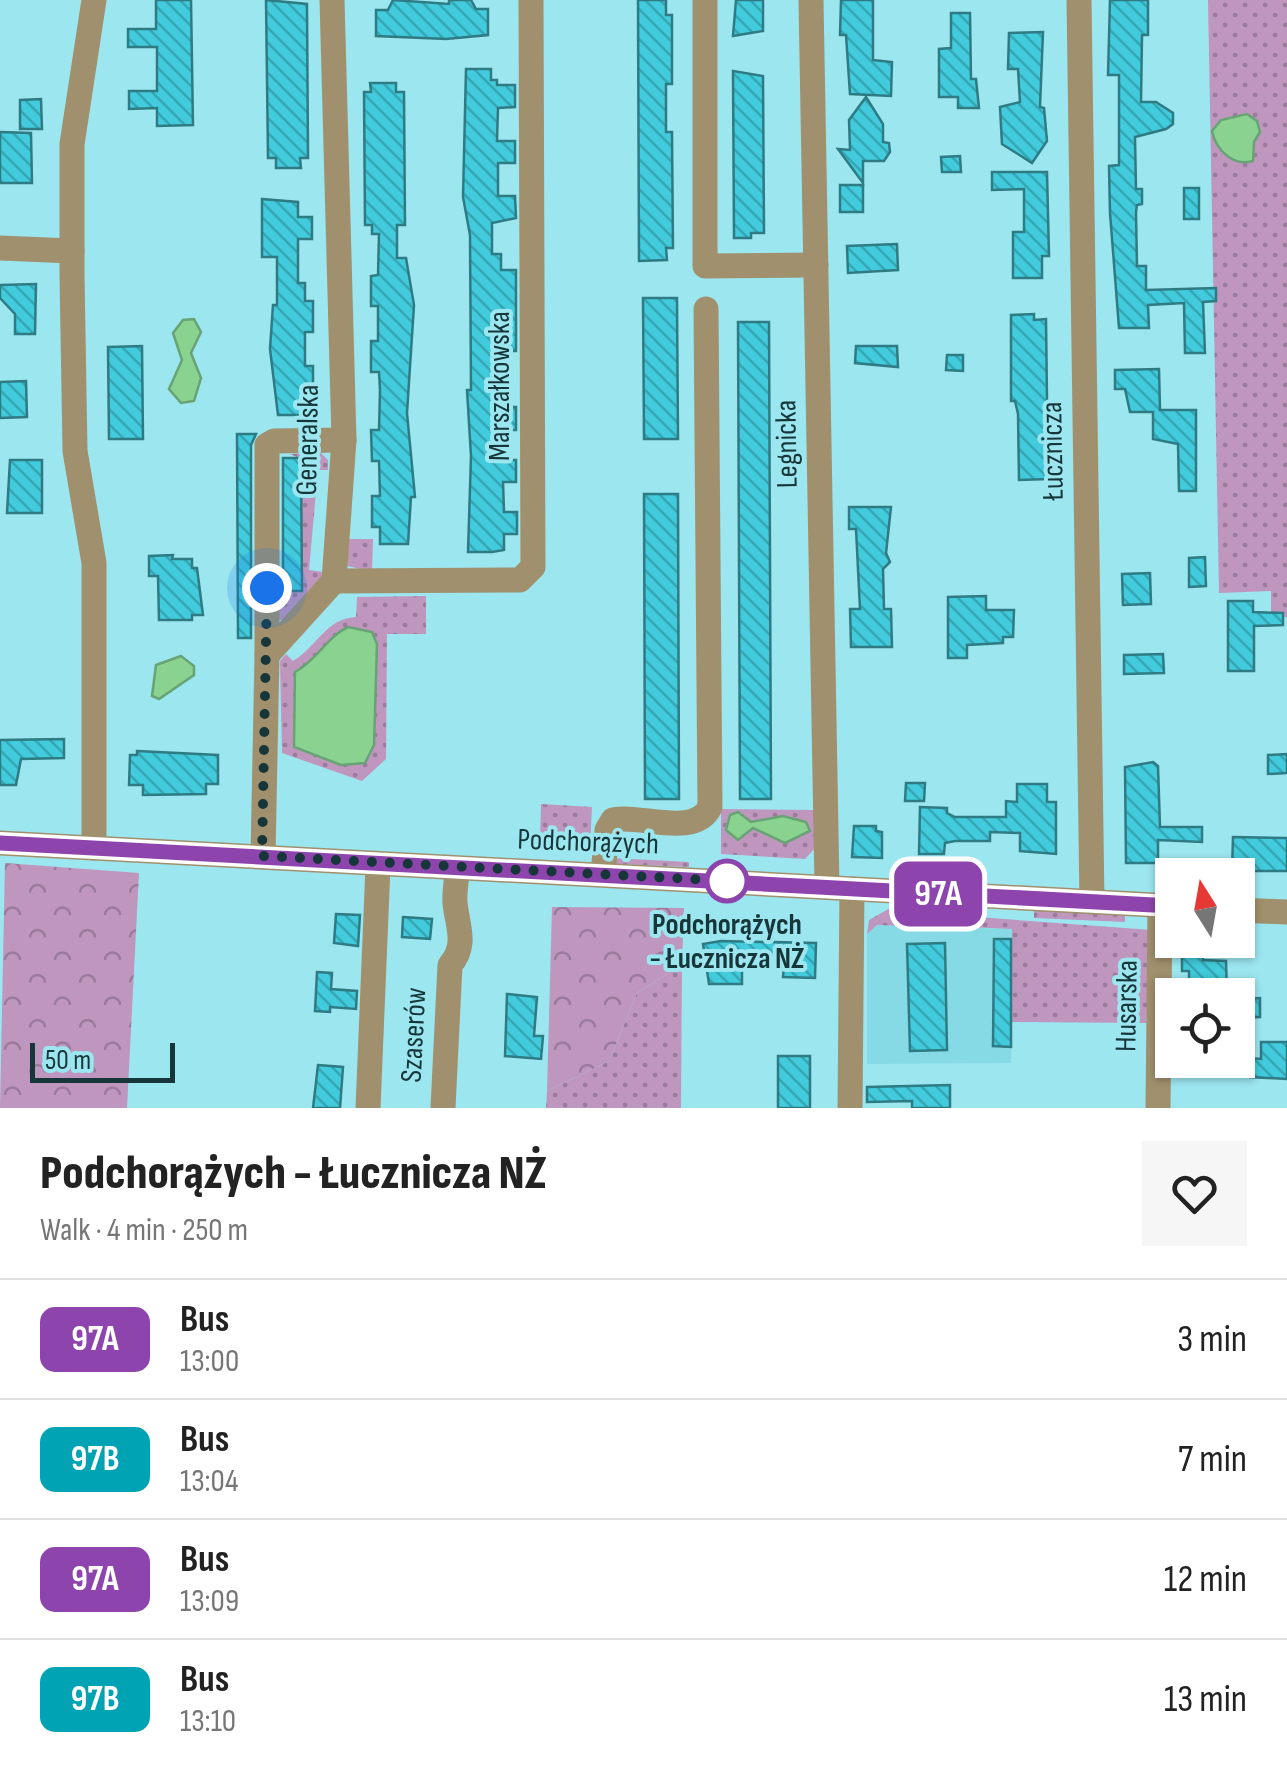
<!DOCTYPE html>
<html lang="en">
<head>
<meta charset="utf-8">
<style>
  :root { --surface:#fff; --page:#f6f6f6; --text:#222; --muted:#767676; --line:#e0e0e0 }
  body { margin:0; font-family:"Sofia Sans Condensed",sans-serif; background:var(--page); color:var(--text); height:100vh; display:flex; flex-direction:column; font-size:38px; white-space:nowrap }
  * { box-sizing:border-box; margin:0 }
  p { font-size:32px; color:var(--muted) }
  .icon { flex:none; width:55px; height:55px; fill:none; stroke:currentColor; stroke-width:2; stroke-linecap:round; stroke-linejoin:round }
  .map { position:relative; height:1108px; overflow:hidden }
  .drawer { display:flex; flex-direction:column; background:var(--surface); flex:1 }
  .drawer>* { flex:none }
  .badge { padding:0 20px; border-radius:15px; font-size:35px; line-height:65px }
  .needle { width:65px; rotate:349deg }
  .buttons { position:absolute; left:1155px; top:858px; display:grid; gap:20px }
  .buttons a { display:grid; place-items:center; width:100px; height:100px; border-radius:0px; background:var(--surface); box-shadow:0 2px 8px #0004; font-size:50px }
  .scale { position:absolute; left:30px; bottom:25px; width:145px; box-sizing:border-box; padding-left:10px; border:5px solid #17363a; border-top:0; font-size:28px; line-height:35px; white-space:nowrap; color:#17363a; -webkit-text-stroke:8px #9ce6f0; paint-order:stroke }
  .you { position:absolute; width:50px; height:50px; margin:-25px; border:8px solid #fff; border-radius:50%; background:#1a73e8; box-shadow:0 0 0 15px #1a73e833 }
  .map>.badge { position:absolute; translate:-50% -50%; box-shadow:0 0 0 5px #fff }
  .round { display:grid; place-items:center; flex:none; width:105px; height:105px; border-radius:0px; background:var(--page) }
  .headline { display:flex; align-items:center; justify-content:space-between; height:170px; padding:0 40px }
  h1 { font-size:48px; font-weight:800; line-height:75px }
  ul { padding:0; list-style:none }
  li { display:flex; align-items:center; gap:30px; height:120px; padding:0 40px; border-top:2px solid var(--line) }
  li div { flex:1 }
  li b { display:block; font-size:38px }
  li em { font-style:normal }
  li .badge { min-width:110px; font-weight:700; text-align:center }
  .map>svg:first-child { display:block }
</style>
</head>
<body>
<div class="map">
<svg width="1287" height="1108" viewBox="0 0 1287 1108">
  <defs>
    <pattern id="grass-dots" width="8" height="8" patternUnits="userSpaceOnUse" patternTransform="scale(2.5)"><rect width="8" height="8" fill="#bf96be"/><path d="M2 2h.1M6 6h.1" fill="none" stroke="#9a7b9b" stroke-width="1.8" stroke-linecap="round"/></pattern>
    <pattern id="forest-crowns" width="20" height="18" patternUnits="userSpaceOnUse" patternTransform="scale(2.5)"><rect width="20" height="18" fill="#bf96be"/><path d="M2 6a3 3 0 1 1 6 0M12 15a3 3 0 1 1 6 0" fill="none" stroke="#9a7b9b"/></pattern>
    <pattern id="building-back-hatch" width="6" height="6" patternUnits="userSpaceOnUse" patternTransform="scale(2.5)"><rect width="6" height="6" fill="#41cbdc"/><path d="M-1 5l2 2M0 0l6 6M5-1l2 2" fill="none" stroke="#35a6b3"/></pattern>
  </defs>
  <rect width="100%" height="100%" fill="#9ce6f0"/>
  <!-- built -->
  <polygon fill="#85dae5" points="877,925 1012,929 1011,1063 867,1064 867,934"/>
  <!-- grass -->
  <g fill="url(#grass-dots)">
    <polygon points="1208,0 1287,0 1287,617 1271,617 1271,591 1219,593"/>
    <polygon points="321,453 328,460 328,470 318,470 309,570 323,572 323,578 283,621 279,619 278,593 302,590 301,459 290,454"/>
    <polygon points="348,539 373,539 372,572 348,566"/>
    <path d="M426,596V634H387L386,759L362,781L282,753L280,661L286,654L293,661C318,646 325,619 356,617L357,597Z"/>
    <polygon points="541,804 592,807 590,845 540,843"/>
    <polygon points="721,809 817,810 818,845 805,859 721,854"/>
    <polygon points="612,858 689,862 689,867 616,864"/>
    <polygon points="892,907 942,909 945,927 877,925 867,934 869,920"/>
    <polygon points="1034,907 1125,912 1125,922 1034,918"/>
    <polygon points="964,909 976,910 977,917 1152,930 1146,1023 1011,1022 1012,929 966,927 961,913"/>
    <polygon points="682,965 681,1108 546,1108 547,1091 609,1061 637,993"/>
  </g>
  <!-- forest -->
  <g fill="url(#forest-crowns)">
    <polygon points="5,863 139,873 127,1108 0,1108"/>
    <polygon points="552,907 684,908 682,965 637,993 609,1061 547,1091"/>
  </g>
  <!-- water -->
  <g fill="#8ad290" stroke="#68a376" stroke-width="2.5">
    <path d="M1247,114L1257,121L1260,132L1254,142L1253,161C1233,167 1216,150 1212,131L1221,120Z"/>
    <polygon points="194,319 201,332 191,353 201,378 194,401 181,403 169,389 182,360 173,333 183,320"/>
    <path d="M348,627L372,632L377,644L374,745L365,763L341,765L294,747L295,672C317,660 328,636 348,627Z"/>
    <polygon points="181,656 194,666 194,675 159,699 152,696 156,665"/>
    <polygon points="738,812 751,822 783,816 806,822 810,831 785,843 753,828 738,840 726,830 730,815"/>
  </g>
  <!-- building -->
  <g fill="url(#building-back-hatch)" stroke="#2f7b84" stroke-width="2.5">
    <polygon points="156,0 191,0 193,125 157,126 157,108 129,109 129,91 157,91 157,47 128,47 128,29 156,29"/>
    <polygon points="266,0 307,4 308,158 300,158 301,168 276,168 276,158 268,158"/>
    <polygon points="393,0 449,4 449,0 471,0 476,9 488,9 488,35 446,39 376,36 376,10 388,10"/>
    <polygon points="638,0 666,0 666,15 672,15 672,84 666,84 666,132 672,132 673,248 666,248 667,260 639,261"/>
    <polygon points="736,0 763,0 763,31 733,36"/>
    <polygon points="841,0 873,0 873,60 892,62 891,96 850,94 846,35 840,35"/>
    <polygon points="1110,0 1148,0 1148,35 1142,35 1141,102 1156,102 1173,113 1173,124 1166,129 1135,137 1136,189 1142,189 1142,204 1137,205 1136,212 1137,266 1146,266 1146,290 1216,288 1216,301 1203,302 1205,353 1185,353 1184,303 1148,305 1149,328 1119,328 1110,213 1109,166 1119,165 1119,75 1108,75"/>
    <polygon points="951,13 970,13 971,79 976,79 979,108 958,108 958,97 939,97 939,49 951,48"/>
    <polygon points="1043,32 1040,107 1044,108 1047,141 1032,163 1002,144 1000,107 1020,102 1018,69 1008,69 1009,33"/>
    <polygon points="466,69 491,69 491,80 497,80 497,85 515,85 515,107 498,108 497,141 515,141 515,163 498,163 498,196 515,196 516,218 492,223 492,254 501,254 501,270 516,270 516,351 501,351 503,407 516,407 516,430 503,430 504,460 516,460 516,482 503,482 504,512 517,512 517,534 504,534 504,550 492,552 468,552 471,456 467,390 471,390 470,235 463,197"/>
    <polygon points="733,71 763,76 764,233 751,233 751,238 734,238"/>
    <polygon points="370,83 396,83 396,92 404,92 405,225 397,225 397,258 406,258 414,305 407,413 415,497 411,497 408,544 380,544 380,527 372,527 372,496 380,496 379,461 372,461 371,430 379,430 380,390 379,372 371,372 371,341 378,341 378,306 371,306 371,276 378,275 379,234 372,234 372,225 365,225 364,92 371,92"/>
    <polygon points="866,97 883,124 883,142 889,143 890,152 884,161 863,161 863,183 838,149 850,150 849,120"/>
    <polygon points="41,99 42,129 20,129 20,100"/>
    <polygon points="0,132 31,133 32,183 0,183"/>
    <polygon points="960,156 961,172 942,172 941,157"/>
    <polygon points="992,172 1047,172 1049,256 1042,256 1042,278 1013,278 1013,232 1024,232 1024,189 992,190"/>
    <rect x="840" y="185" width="23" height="27"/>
    <rect x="1184" y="188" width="15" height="31"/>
    <polygon points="262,199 298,202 298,217 312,217 312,239 298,239 298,283 305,283 305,301 313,301 313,332 305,332 305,366 313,366 313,397 305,397 306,415 278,415 270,349 273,305 277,305 277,257 262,257"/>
    <polygon points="897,244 898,270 848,273 847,246"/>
    <polygon points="36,284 35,334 15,334 15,314 0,298 0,285"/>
    <polygon points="643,298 677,298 678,439 644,439"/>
    <polygon points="1034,314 1034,320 1046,319 1048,479 1019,480 1018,414 1015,401 1011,401 1011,315"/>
    <polygon points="738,322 769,322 771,799 740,799"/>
    <polygon points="142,346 143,439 109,439 108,347"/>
    <polygon points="856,346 897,346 898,367 855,363"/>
    <polygon points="947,355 963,355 963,371 946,370"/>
    <polygon points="1159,369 1160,410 1196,410 1196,491 1179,491 1178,444 1153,439 1153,412 1130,412 1125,389 1115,389 1115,370"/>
    <polygon points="26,381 27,417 0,418 0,382"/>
    <polygon points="237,434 256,434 251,445 251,638 238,638"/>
    <polygon points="283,458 301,458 302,591 283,591"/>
    <polygon points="10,460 42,460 42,513 7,513"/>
    <polygon points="644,494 678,494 679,799 645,799"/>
    <polygon points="849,507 891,507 886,553 890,562 883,569 884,609 891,609 892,647 851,647 850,609 860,609 856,529 849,529"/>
    <polygon points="173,555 172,559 192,559 192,568 197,568 203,615 192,615 192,620 159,620 158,576 149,576 149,556"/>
    <polygon points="1205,557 1206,586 1189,587 1189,558"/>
    <polygon points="1150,573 1151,604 1123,605 1122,574"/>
    <polygon points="986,596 986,610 1014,610 1013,637 1003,637 1003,643 967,645 967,658 948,658 948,597"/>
    <polygon points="1228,601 1253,601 1253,612 1283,613 1283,625 1254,626 1254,671 1228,671"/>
    <polygon points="1163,654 1164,673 1124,674 1124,655"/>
    <polygon points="64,739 64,758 21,759 16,785 0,785 0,740"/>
    <polygon points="137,751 218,755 218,784 206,784 206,794 143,795 143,785 129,785 130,755 137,755"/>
    <polygon points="1287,754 1287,773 1268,774 1268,755"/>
    <polygon points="1153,762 1158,766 1160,827 1202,827 1202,842 1158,840 1158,863 1126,863 1125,767"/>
    <polygon points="906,783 925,783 924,801 905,801"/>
    <polygon points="1017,784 1047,784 1047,802 1056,802 1056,854 1020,851 1020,833 990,832 990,841 955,841 945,843 944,854 919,854 920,807 947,808 947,813 955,817 1006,817 1006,801 1017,802"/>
    <polygon points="854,826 876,826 876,831 882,832 882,858 852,857"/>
    <polygon points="1233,837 1287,838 1287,871 1232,871"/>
    <polygon points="336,914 360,915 358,946 334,943"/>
    <polygon points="403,917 432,919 430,939 402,937"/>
    <polygon points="994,939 1011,939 1011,1047 993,1046"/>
    <polygon points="721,941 816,943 815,978 783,977 784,966 742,964 742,984 709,984 703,944"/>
    <polygon points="945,943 947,1050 910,1051 907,944"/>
    <polygon points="1182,950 1203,951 1203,960 1226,961 1227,994 1189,995 1189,971 1182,971"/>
    <polygon points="317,972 332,973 331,989 357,991 356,1009 330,1007 330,1012 315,1011"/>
    <polygon points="507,994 537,997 534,1036 543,1036 541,1059 505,1056"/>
    <polygon points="1260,998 1260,1017 1245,1018 1244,999"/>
    <polygon points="1261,1042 1287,1042 1287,1079 1250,1077 1250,1058 1261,1059"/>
    <rect x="778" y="1056" width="32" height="52"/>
    <polygon points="318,1065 343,1067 340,1108 313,1108"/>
    <polygon points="950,1085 950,1108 912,1108 912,1101 867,1102 867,1087"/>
  </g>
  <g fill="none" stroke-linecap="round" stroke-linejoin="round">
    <!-- minor -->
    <g stroke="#a0906d" stroke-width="25">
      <polyline points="94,0 72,144 72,275 75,451 94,563 94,848"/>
      <polyline points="705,0 705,266 816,265"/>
      <polyline points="811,0 827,887"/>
      <polyline points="1079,0 1092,902"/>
      <polyline points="0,248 72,251"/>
      <polyline points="334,581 520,580 533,567 531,0"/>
      <polyline points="267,655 267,445 274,441 344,440"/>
      <polyline points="0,843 1172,906"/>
      <polyline points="263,856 267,655 334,581 344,440 332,0"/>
      <path d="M603,874L607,830L613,820C640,814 695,838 710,807L706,309"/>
      <polyline points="1238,910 1287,912"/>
      <polyline points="368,1108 378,866"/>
      <path d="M443,1108L450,965C468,945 457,925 455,903C454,892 457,880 457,869"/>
      <polyline points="850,1108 852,889"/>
      <polyline points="1158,1108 1160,905"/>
    </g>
  </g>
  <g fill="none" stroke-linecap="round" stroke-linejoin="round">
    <!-- line casing -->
    <g stroke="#fff" stroke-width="22">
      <polyline id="line" points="0,843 1172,906"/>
    </g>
    <!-- line -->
    <use href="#line" stroke="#8e44ad" stroke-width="15"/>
    <!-- walk -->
    <polyline stroke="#17363a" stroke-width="10" stroke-dasharray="0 18" points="267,588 262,856 727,881"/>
  </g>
  <!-- markers -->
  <circle fill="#fff" stroke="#8e44ad" stroke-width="5" cx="727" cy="881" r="20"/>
  <g text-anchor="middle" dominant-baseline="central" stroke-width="8" stroke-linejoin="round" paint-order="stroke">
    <!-- street labels -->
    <g font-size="30" fill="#17363a" stroke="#9ce6f0">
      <text transform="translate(500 386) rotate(-90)">Marszałkowska</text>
      <text transform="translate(308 440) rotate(-89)">Generalska</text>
      <text transform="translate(787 444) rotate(-91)">Legnicka</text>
      <text transform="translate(1053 451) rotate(-91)">Łucznicza</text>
      <text transform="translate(588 842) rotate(2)">Podchorążych</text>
      <text transform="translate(1127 1006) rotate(-89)">Husarska</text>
      <text transform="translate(414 1035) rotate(-87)">Szaserów</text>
    </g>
    <!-- stop labels -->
    <g font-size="30" font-weight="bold" fill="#17363a" stroke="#9ce6f0">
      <text x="727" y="925">Podchorążych<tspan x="727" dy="34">- Łucznicza NŻ</tspan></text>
    </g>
  </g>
</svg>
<div class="buttons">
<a><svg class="needle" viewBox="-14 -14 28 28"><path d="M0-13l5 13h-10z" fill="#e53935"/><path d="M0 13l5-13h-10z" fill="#767676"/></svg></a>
<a><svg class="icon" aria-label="locate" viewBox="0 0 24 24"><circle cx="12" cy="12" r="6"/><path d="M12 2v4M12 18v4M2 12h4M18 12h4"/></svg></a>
</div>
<div class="scale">50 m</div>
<div class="you" style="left:267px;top:588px"></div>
<b class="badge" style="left:938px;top:894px;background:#8e44ad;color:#fff">97A</b>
</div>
<section class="drawer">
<div class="headline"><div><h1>Podchorążych - Łucznicza NŻ</h1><p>Walk · 4 min · 250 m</p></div><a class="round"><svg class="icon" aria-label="heart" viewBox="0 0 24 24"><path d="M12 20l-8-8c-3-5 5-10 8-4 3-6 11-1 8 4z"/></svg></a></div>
<ul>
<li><span class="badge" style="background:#8e44ad;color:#fff">97A</span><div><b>Bus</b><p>13:00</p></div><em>3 min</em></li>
<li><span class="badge" style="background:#00a3b4;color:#fff">97B</span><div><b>Bus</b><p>13:04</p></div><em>7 min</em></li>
<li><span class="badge" style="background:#8e44ad;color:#fff">97A</span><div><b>Bus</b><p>13:09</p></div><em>12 min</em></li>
<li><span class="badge" style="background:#00a3b4;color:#fff">97B</span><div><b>Bus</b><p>13:10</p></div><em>13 min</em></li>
</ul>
</section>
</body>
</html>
